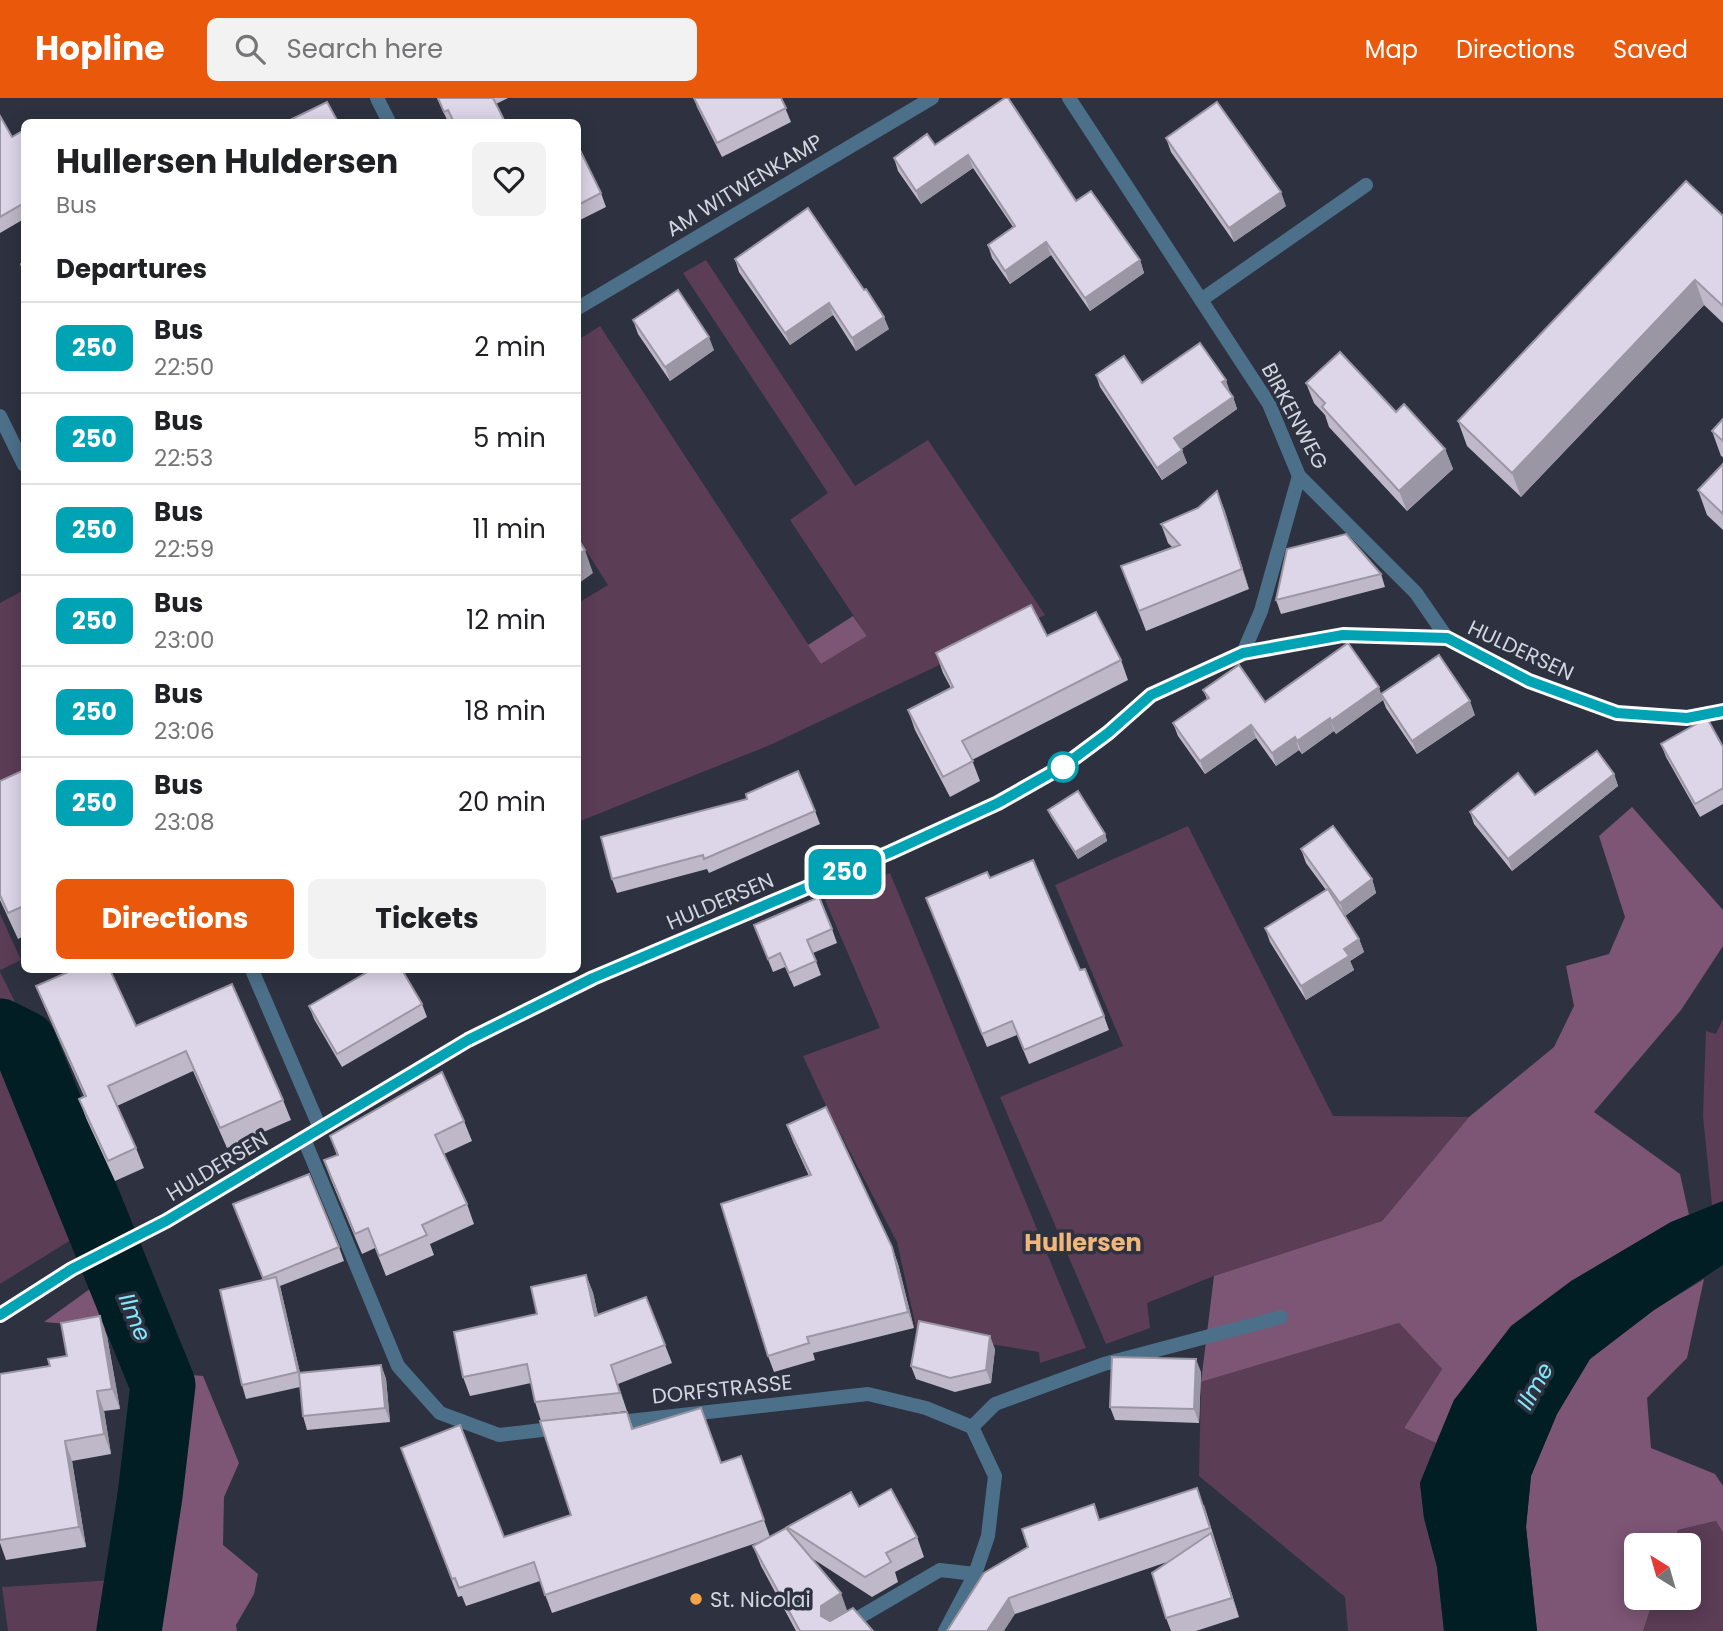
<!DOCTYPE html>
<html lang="en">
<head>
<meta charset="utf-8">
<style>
  :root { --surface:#fff; --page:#f2f2f2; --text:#202124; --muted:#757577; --line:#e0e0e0; --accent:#ea580c }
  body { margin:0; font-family:Poppins,sans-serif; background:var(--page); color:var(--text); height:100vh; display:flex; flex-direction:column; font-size:26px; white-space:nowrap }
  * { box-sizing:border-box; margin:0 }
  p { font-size:23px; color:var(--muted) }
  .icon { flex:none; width:38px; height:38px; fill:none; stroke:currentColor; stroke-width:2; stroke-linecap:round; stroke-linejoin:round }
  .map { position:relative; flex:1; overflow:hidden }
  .side { position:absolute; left:21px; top:21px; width:560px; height:854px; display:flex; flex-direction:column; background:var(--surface); border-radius:10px; box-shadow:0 4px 18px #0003 }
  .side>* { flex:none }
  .badge { padding:0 14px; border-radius:10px; font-size:24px; line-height:46px }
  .needle { width:46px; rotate:323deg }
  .controls { position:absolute; left:1624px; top:1435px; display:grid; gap:14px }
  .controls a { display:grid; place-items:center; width:77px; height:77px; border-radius:10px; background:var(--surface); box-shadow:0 4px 18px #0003; font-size:35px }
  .map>.badge { position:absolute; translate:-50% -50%; box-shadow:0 0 0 4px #fff }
  h2 { padding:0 35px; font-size:26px; line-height:63px }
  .round { display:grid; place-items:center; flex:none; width:74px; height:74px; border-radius:10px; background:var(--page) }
  .head { display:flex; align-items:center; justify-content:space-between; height:119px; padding:0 35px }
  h1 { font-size:33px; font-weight:700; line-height:52px }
  .cta { display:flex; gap:14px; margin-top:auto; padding:14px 35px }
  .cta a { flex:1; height:80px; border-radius:10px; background:var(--accent); color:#fff; font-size:28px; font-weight:700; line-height:80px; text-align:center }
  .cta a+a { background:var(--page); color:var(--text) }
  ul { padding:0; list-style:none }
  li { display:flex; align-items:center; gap:21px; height:91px; padding:0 35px; border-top:2px solid var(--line) }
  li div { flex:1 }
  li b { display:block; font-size:26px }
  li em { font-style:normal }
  li .badge { min-width:77px; font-weight:700; text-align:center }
  header { display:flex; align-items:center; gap:42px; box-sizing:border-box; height:98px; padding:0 35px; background:var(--accent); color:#fff }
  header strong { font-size:33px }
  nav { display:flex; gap:38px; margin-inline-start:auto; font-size:24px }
  .search { width:490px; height:63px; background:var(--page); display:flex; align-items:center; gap:18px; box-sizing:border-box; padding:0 24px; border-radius:10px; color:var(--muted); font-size:26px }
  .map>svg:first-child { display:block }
</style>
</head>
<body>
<header>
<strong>Hopline</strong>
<div class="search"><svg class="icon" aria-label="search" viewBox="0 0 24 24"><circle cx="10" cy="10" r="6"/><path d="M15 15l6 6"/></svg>Search here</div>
<nav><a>Map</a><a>Directions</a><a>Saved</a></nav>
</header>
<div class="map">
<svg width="1723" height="1533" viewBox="0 0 1723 1533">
  <rect width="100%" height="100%" fill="#2e3240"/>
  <!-- green -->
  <g fill="#5b3d55">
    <polygon points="706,162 855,388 928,342 1045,517 770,647 578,724 578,505 608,487 578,440 578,242 600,228 821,566 867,538 790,422 828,395 683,175"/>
    <polygon points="24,492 24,699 0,711 0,505"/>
    <polygon points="1188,728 1333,1018 1469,1019 1382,1123 1214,1178 1147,1205 1150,1230 1106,1246 1000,999 1123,948 1055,787"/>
    <polygon points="890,775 1086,1250 1040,1265 1039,1254 917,1234 897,1144 827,1010 803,958 880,930 825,802"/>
    <polygon points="0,816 21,862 0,872"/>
    <polygon points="0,874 70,1014 114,1119 82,1135 0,1186"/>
    <polygon points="1723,921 1723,1103 1712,1107 1703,1018 1706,933 1716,936"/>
    <polygon points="1399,1225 1442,1271 1404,1330 1436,1345 1420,1385 1424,1420 1437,1469 1444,1533 1348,1533 1345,1499 1199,1378 1201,1284"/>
    <polygon points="1717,1423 1723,1434 1723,1533 1643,1533 1654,1500 1689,1500 1689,1447 1673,1447 1678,1432"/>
    <polygon points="114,1482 112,1533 8,1533 2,1489"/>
  </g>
  <!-- forest -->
  <g fill="#7d5675">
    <polygon points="853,518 867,538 821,566 808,547"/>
    <polygon points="1632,709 1723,812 1723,848 1681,912 1594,1014 1680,1076 1689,1117 1671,1124 1572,1183 1454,1302 1436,1345 1404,1330 1442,1271 1399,1225 1201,1284 1214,1178 1382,1123 1469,1019 1554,949 1574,908 1566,868 1609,856 1625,819 1599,738"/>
    <polygon points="139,1164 159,1215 168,1275 203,1278 239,1365 224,1399 223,1447 258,1476 254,1496 236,1527 237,1533 112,1533 114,1482 125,1440 137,1295 129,1249 115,1230 73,1236 67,1226 44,1224 94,1188"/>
    <polygon points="1704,1181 1687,1260 1647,1300 1651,1350 1715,1376 1723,1388 1723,1434 1716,1423 1678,1432 1673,1447 1636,1447 1636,1500 1654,1500 1643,1533 1537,1533 1526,1429 1531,1378 1557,1316 1590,1261 1654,1212"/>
  </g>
  <!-- water -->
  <polygon fill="#001e23" points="1723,1103 1723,1167 1654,1212 1590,1261 1557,1316 1531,1378 1526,1429 1537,1533 1444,1533 1437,1469 1424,1420 1420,1385 1454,1302 1511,1228 1571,1183 1671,1124"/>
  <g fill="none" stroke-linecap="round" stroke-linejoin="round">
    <!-- river -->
    <polyline stroke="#001e23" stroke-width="65" points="0,933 24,945 163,1287 150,1398 129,1533"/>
    <!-- street -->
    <g stroke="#4d708a" stroke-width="14">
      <polyline points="377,0 389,24"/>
      <polyline points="1069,0 1269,306 1299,378 1416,495 1447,540"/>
      <polyline points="1201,202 1366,87"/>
      <polyline points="578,210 932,0"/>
      <polyline points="0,318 24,367"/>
      <polyline points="1243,555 1261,513 1299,378"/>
      <polyline points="252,872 320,1030"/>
      <polyline points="304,1041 398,1268 440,1315 499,1337 559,1330"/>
      <polyline points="611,1325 868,1296 926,1310 972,1329 995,1378 988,1438 975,1476 945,1533"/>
      <polyline points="972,1329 995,1306 1104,1266 1281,1219"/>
      <polyline points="836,1533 940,1472 975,1476"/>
    </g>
    <!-- secondary -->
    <polyline stroke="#5992bc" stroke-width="14" points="0,1217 72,1171 166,1123 468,942 593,880 892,754 998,705 1065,667 1108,635 1151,598 1243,555 1343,537 1447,540 1529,583 1617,615 1687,619 1723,613"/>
  </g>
  <!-- wall -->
  <g fill="#beb8c8">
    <polygon points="437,0 508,0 496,6 505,24 448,24"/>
    <polygon points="694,0 781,0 791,24 722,59 697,9"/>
    <polygon points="1005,0 1076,103 1140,162 1144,175 1090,213 1051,157 1010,186 992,160 988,147 1013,129 973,70 921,106 898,73 894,60 935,47"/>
    <polygon points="0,18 12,39 24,32 24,121 0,135"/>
    <polygon points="1166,40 1286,108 1234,144 1171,54"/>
    <polygon points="578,48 601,95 606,109 578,123"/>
    <polygon points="1723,118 1723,225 1704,207 1521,399 1467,348 1458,323"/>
    <polygon points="735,161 889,231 856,253 833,217 790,247 739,174"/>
    <polygon points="633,222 714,252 670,283 638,236"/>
    <polygon points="1096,277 1142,285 1230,294 1233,299 1237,311 1181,351 1187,365 1162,382 1100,289"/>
    <polygon points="1306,285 1396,314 1445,351 1453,371 1407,413 1329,329 1325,317 1314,305"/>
    <polygon points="1723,321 1723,359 1721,358 1712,333"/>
    <polygon points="1723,366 1723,432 1707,417 1698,392"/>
    <polygon points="1217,393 1249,491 1146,533 1121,468 1172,449 1168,445 1161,426 1198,410"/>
    <polygon points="1381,476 1385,489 1281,516 1276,502"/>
    <polygon points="1047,538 1121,562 1128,582 972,662 980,683 950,699 915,632 908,612 951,590 943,575 936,555"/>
    <polygon points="1203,592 1265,604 1381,596 1475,617 1417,656 1386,610 1383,602 1336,636 1334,633 1302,656 1299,652 1276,668 1256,640 1205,676 1178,638 1173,625 1207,601"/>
    <polygon points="1661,646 1723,649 1723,706 1700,719 1666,659"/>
    <polygon points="24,672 24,838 18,841 0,802 0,683"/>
    <polygon points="1614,676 1618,688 1512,773 1474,726 1470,714"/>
    <polygon points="1048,712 1105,736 1107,743 1078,761 1051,719"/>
    <polygon points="815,713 820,726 709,775 707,771 617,795 612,781"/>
    <polygon points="1301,751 1372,781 1376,795 1345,818 1359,841 1364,854 1350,863 1354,872 1306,902 1270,844 1265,830 1326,792 1306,765"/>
    <polygon points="990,780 1080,872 1104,918 1109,932 1029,966 1017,937 987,949 926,800"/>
    <polygon points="754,827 832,831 837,845 813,855 821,877 794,889 785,869 773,874"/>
    <polygon points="36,888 136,928 283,1002 291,1022 227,1050 193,973 117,1008 136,1050 144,1070 115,1083 86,1020 79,1001 84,998 44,908"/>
    <polygon points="422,906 427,919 342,969 314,921 309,908"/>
    <polygon points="464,1023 472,1043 444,1056 467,1106 474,1126 430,1146 434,1157 386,1178 375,1150 362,1156 331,1082 324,1062 337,1057 330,1038"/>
    <polygon points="787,1027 892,1149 898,1166 914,1230 813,1255 815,1262 774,1274 768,1258 809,1078 793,1043"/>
    <polygon points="238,1119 339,1149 344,1163 280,1188 300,1275 381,1267 386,1281 390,1324 307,1332 303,1318 300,1289 246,1301 242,1287 263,1182"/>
    <polygon points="586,1177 593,1195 598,1217 665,1247 672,1265 618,1286 627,1313 541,1323 535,1304 531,1285 470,1298 463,1279 537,1216"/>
    <polygon points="107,1238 120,1311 104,1313 111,1356 72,1363 86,1449 6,1462 0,1445 0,1276 50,1268"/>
    <polygon points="995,1251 991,1285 955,1294 916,1281 911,1268"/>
    <polygon points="1201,1274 1199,1325 1115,1322 1110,1309"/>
    <polygon points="627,1314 633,1330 721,1365 741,1358 770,1439 790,1435 787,1429 859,1409 917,1439 924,1459 895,1474 898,1484 872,1499 810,1459 847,1513 873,1533 796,1533 761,1468 753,1448 762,1443 552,1515 540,1483 466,1508 462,1498 458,1499 401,1350 504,1439 571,1417"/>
    <polygon points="1204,1407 1239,1519 1196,1533 1171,1533 1166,1520 1170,1463 1015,1516 947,1533 1099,1422"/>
  </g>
  <!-- shaded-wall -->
  <g fill="#9b96a3">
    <polygon points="968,57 973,70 921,106 916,93"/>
    <polygon points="1281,94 1286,108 1234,144 1229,130"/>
    <polygon points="1046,144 1051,157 1010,186 1005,173"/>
    <polygon points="1140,162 1144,175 1090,213 1085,200"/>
    <polygon points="1695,182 1704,207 1521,399 1512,375"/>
    <polygon points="829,205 833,217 790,247 785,235"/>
    <polygon points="884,219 889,231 856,253 852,240"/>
    <polygon points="709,239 714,252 670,283 665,269"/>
    <polygon points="1226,282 1230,294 1222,284"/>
    <polygon points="1233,299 1237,311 1179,353 1174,340"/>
    <polygon points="1445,351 1453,371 1407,413 1399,393"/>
    <polygon points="1182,352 1187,365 1162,382 1157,370"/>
    <polygon points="1217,393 1225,413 1249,491 1242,471"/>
    <polygon points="585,452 593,475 578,486 578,457"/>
    <polygon points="1379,589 1383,602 1336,636 1331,623"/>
    <polygon points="1470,603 1475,617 1417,656 1412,643"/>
    <polygon points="1330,620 1334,633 1302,656 1297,643"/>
    <polygon points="1251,627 1256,640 1205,676 1200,663"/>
    <polygon points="1295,639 1299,652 1276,668 1272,655"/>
    <polygon points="1614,676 1618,688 1512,773 1508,761"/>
    <polygon points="1105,736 1107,743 1078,761 1075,754"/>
    <polygon points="1372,781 1376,795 1345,818 1340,805"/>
    <polygon points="1359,841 1364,854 1350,863 1354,872 1306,902 1301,888 1344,851"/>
    <polygon points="892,1149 898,1166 914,1230 908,1214"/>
    <polygon points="586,1177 593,1195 602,1236 595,1218"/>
    <polygon points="276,1179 281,1192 303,1288 298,1274"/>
    <polygon points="100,1218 107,1238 120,1311 112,1291"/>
    <polygon points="990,1238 995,1251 991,1285 986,1272"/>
    <polygon points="1196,1261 1201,1274 1199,1325 1194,1311"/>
    <polygon points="381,1267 386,1281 390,1324 385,1310"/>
    <polygon points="97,1293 104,1313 111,1356 104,1336"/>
    <polygon points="65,1343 72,1363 86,1449 79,1429"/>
    <polygon points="1211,1435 1219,1455 1239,1519 1232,1500"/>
    <polygon points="841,1495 848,1515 828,1528 821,1518 821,1508"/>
    <polygon points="1009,1500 1015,1516 1004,1533 987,1533"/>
  </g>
  <!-- building -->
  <g fill="#ddd6e9" stroke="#9b96a3" stroke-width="2">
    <polygon points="438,0 493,0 505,24 454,24 448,12 444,14"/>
    <polygon points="694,0 781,0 786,10 717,45"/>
    <polygon points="1005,0 1008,0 1076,103 1091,93 1140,162 1085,200 1046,144 1005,173 988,147 1015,128 968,57 916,93 894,60 927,36 935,47"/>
    <polygon points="327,4 338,24 286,24"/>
    <polygon points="1217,4 1281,94 1229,130 1166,40"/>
    <polygon points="0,18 12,39 24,32 24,105 0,119"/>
    <polygon points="578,48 601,95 578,107"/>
    <polygon points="1686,83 1723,118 1723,208 1695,182 1512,375 1458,323"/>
    <polygon points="808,110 864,192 866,191 884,219 852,240 829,205 785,235 735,161"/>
    <polygon points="24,164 24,173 21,166"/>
    <polygon points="678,192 709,239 665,269 633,222"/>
    <polygon points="1200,245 1226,282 1222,284 1233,299 1174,340 1182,352 1157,370 1096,277 1124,258 1142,285"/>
    <polygon points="1340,254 1396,314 1404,306 1445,351 1399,393 1322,309 1325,305 1306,285"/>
    <polygon points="1723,321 1723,343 1712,333"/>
    <polygon points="1723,366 1723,416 1698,392"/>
    <polygon points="1217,393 1242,471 1139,513 1121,468 1180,447 1161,426 1198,410"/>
    <polygon points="1346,436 1381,476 1276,502 1287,451"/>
    <polygon points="578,441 585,452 578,457"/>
    <polygon points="1031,507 1047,538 1096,514 1121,562 962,643 973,663 943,679 908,612 953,589 936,555"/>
    <polygon points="1348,545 1379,589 1331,623 1330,620 1297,643 1295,639 1272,655 1251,627 1200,663 1173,625 1209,600 1203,592 1239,567 1265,604"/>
    <polygon points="1439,557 1470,603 1412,643 1381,596"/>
    <polygon points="1707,620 1723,649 1723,690 1695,706 1661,646"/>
    <polygon points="1597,653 1614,676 1508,761 1470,714 1518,675 1535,697"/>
    <polygon points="24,672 24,808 8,815 0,797 0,683"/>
    <polygon points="798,673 815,713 704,761 703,757 612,781 601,739 747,701 746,696"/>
    <polygon points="1078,693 1105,736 1075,754 1048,712"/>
    <polygon points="1333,728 1372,781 1340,805 1301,751"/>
    <polygon points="1033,762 1080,872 1085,871 1104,918 1024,952 1012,923 982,936 926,800 987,774 990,780"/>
    <polygon points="1328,791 1359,841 1344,851 1349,858 1301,888 1265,830"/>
    <polygon points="819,799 832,831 807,842 816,863 789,875 780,855 768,861 754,827"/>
    <polygon points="73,872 110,872 136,928 232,886 283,1002 220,1030 186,953 108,988 136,1050 108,1063 79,1001 86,998 36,888"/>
    <polygon points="371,872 402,872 422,906 337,956 309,908"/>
    <polygon points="442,974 464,1023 435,1037 467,1106 422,1127 427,1137 379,1158 368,1130 355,1136 324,1062 338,1057 330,1038"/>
    <polygon points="826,1009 892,1149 908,1214 807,1239 809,1245 768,1258 721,1106 811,1077 787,1027"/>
    <polygon points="309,1076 339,1149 263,1180 233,1106"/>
    <polygon points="586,1177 595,1218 646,1199 665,1247 611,1267 620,1295 535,1304 527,1266 463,1279 454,1234 537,1216 531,1189"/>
    <polygon points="276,1179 298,1274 242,1287 220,1192"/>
    <polygon points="100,1218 112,1291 97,1293 104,1336 65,1343 79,1429 0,1442 0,1276 50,1268 48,1261 67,1258 61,1225"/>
    <polygon points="919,1223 990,1238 986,1272 950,1280 911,1268"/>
    <polygon points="1112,1259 1196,1261 1194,1311 1110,1309"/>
    <polygon points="381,1267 385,1310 303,1318 299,1275"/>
    <polygon points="701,1310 721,1365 741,1358 764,1422 545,1497 534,1464 459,1490 455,1480 452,1481 401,1350 460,1327 504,1439 571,1417 540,1323 627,1314 632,1331"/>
    <polygon points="1197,1390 1210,1430 1009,1500 987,1533 947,1533 984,1475 1028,1449 1022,1431 1094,1406 1099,1422"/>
    <polygon points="891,1391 917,1439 886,1455 891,1464 865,1479 787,1429 851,1394 859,1409"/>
    <polygon points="786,1430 841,1495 821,1508 821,1518 830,1523 853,1510 873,1533 800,1533 753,1448"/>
    <polygon points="1211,1435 1232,1500 1166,1520 1152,1475"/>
  </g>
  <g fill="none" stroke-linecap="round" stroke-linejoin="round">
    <!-- line casing -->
    <g stroke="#fff" stroke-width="16">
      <polyline id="line" points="0,1217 72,1171 166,1123 468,942 593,880 891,754 998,705 1065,667 1108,635 1151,597 1243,555 1343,537 1447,540 1529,583 1617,615 1687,620 1723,613"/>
    </g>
    <!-- line -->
    <use href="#line" stroke="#00a3b4" stroke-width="10"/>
  </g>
  <!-- markers -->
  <circle fill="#fff" stroke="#00a3b4" stroke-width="3.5" cx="1063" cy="669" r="14"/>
  <circle fill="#f6a246" stroke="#2e3240" stroke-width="2.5" cx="696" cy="1501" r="7"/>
  <g text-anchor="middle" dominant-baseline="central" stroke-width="7" stroke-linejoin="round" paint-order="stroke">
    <!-- street labels -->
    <g font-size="21" fill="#d2d5de" stroke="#2e3240">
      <text transform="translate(744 87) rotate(-31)">AM WITWENKAMP</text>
      <text transform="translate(1295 318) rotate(62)">BIRKENWEG</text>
      <text transform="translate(1521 552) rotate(25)">HULDERSEN</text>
      <text transform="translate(720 803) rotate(-23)">HULDERSEN</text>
      <text transform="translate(217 1068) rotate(-31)">HULDERSEN</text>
      <text transform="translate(722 1291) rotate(-6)">DORFSTRASSE</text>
    </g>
    <!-- poi labels -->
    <g font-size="21" fill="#d2d5de" stroke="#2e3240" text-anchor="start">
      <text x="710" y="1501">St. Nicolai</text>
    </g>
    <!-- water labels -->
    <g font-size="23" font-style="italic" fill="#85e9fc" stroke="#2e3240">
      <text transform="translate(135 1219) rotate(68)">Ilme</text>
      <text transform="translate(1535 1288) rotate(-61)">Ilme</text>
    </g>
    <!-- quarter labels -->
    <g font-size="24" font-weight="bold" fill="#f0b67c" stroke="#2e3240">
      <text x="1083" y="1144">Hullersen</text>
    </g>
  </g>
</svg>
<div class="controls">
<a><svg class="needle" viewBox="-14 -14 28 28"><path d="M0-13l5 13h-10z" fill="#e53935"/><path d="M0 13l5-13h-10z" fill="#757577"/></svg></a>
</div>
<b class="badge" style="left:845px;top:774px;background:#00a3b4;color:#fff">250</b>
<section class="side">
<div class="head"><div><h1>Hullersen Huldersen</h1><p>Bus</p></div><a class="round"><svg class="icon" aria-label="heart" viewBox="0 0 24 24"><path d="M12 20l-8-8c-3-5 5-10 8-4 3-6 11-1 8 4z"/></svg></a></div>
<h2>Departures</h2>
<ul>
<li><span class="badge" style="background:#00a3b4;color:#fff">250</span><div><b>Bus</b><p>22:50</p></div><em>2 min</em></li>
<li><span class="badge" style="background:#00a3b4;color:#fff">250</span><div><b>Bus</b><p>22:53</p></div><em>5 min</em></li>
<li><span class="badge" style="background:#00a3b4;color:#fff">250</span><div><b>Bus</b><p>22:59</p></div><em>11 min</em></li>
<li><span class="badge" style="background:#00a3b4;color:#fff">250</span><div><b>Bus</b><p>23:00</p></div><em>12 min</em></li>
<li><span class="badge" style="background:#00a3b4;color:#fff">250</span><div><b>Bus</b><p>23:06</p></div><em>18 min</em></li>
<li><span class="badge" style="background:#00a3b4;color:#fff">250</span><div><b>Bus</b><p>23:08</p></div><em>20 min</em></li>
</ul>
<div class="cta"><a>Directions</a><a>Tickets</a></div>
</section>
</div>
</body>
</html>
